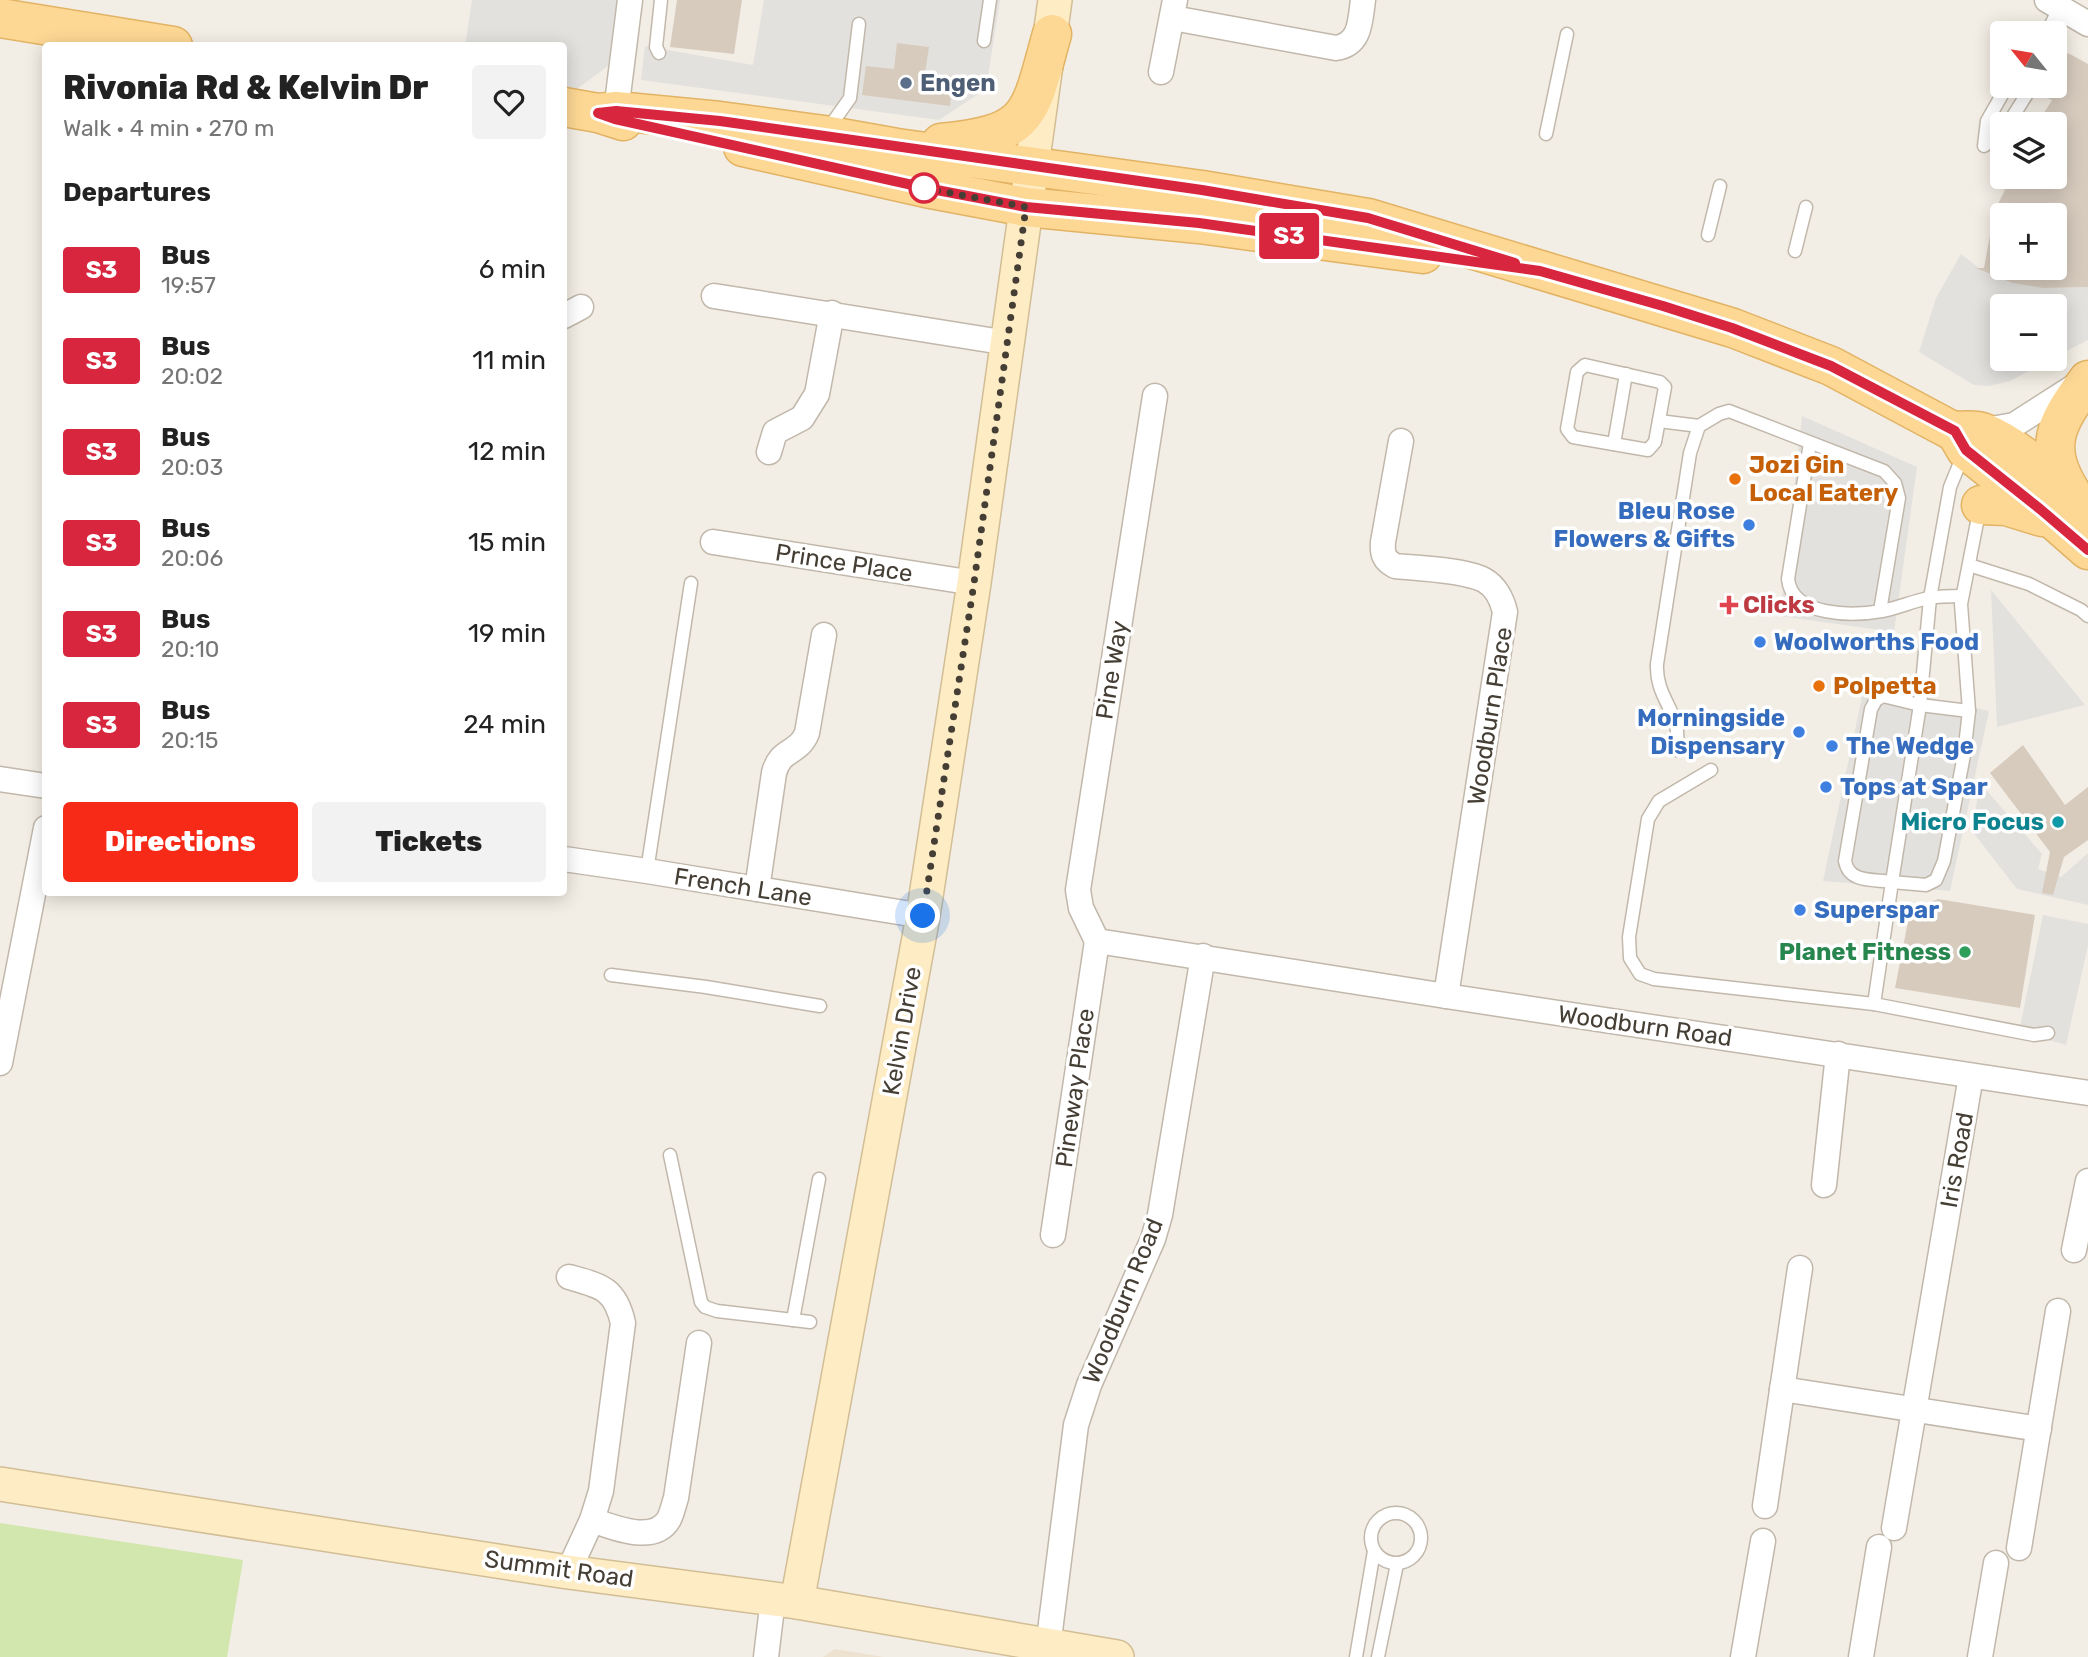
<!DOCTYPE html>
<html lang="en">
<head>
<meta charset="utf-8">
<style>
  :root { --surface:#fff; --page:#f2f2f2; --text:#222; --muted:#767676; --accent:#f72a18 }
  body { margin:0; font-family:Rubik,sans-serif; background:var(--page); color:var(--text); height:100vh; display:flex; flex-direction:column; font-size:26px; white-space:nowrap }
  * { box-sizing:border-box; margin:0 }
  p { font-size:23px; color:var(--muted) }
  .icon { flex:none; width:38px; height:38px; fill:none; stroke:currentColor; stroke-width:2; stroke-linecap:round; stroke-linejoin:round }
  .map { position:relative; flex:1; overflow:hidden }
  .sheet { position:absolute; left:42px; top:42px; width:525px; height:854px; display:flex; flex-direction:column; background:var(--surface); border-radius:7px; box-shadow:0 4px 18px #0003 }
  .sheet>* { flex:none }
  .badge { padding:0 14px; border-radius:5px; font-size:24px; line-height:46px }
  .needle { width:46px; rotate:300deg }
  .tools { position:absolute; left:1990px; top:21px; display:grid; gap:14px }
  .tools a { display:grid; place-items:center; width:77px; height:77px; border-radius:7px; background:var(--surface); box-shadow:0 4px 18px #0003; font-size:35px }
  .you { position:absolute; width:35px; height:35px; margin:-18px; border:5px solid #fff; border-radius:50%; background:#1a73e8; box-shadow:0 0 0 10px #1a73e833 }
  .map>.badge { position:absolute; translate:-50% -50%; box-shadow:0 0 0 4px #fff }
  h2 { padding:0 21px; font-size:26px; line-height:63px }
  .round { display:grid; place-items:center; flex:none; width:74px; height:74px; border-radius:7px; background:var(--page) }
  .head { display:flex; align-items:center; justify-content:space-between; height:119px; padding:0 21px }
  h1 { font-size:33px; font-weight:800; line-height:52px }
  .primary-button { display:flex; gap:14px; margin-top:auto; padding:14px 21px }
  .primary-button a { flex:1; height:80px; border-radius:7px; background:var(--accent); color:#fff; font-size:28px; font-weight:800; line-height:80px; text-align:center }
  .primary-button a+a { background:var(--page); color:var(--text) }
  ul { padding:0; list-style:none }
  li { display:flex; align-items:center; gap:21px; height:91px; padding:0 21px }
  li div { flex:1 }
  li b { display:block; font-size:26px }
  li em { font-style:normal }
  li .badge { min-width:77px; font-weight:700; text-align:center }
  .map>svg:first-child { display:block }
</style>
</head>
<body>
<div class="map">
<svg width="2088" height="1657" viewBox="0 0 2088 1657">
  <rect width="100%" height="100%" fill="#f3eee5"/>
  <!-- education -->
  <polygon fill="#ece2cf" points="835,1649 884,1657 823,1657"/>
  <!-- green -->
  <polygon fill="#d1e7ae" points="0,1523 243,1560 227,1657 0,1657"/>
  <!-- parking -->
  <g fill="#e3e1de">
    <polygon points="472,0 617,0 608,66 577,89 564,88 564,46 465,46"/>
    <polygon points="764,0 1000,0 986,89 939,120 641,80 645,46 753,65"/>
    <polygon points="1961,254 1983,271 2012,283 2043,288 2088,287 2088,340 2055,357 2054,306 2002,306 2002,359 2052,359 2010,381 1989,386 1974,385 1919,352 1936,298"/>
    <polygon points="1802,416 1917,467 1894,632 1780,616"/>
    <polygon points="1991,590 2085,705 1997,727"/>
    <polygon points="1865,683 1989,711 1950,891 1823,881"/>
    <polygon points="1980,783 2042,854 2038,869 2061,877 2088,853 2088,905 2017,889 1972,831"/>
    <polygon points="2043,915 2088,924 2088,945 2066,1045 2019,1032"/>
  </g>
  <!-- building -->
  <g fill="#d7cbbe" fill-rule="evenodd">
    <polygon points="677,0 742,0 734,54 670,47"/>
    <polygon points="897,43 929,47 925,73 953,76 950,106 862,95 866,66 894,69"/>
    <path d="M2068,53L2088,64V287L2043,288L2012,283L1976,268H1984L1994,214H1997L1998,204L2005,190L2000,187L2006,177H2054V124H2037L2052,100L2044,97L2050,86H2054V77ZM2002,215H2054V268H2002Z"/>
    <polygon points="2023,745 2065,805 2088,787 2088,840 2064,857 2053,895 2042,893 2050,852 1990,773"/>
    <polygon points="1938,899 2035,915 2020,1008 1895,988 1910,911"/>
  </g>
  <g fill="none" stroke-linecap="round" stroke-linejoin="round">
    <!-- lane casing -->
    <g stroke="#c1b8ab" stroke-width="15">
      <g id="lane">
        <polyline points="2047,33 2059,8"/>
        <polyline points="984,41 990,0"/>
        <polyline points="659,53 656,47 661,0"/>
        <polyline points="2008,124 2032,86"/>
        <polyline points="2002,131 1984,146 1987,121 2007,86"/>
        <polyline points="826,132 850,98 859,24"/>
        <polyline points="1546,134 1567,34"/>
        <polyline points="1708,235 1720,186"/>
        <polyline points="1795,251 1806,207"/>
        <polygon points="1585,365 1660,382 1665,387 1655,442 1648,450 1573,437 1567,429 1577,372"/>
        <polyline points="1659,421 1699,426"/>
        <path d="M1810,443L1788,579C1792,617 1853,616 1882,611C1898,608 1913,601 1929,598C1940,596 1951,596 1962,596"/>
        <polyline points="1614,444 1626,374"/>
        <polyline points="1964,453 1950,487 1930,598 1920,705 1892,882 1926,885 1936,880 1944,861 1964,755 1969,711 1961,604 1980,507"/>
        <polyline points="1969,565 2029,584 2081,610 2088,616"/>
        <path d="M1676,750C1684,713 1655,700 1657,664L1690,453L1699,426L1719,414L1729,411L1884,471L1895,483L1899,498L1880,611"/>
        <polyline points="1711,770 1659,801 1648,819 1629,937 1630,958 1640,974 1654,979 1874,1004 2034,1035 2048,1033"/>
        <polyline points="647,871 691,583"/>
        <polyline points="611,975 706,987 820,1006"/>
        <path d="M1874,1004L1892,882C1872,879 1849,883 1845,861L1871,709L1876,700L1883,696L1920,705L1969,711"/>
        <polyline points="670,1155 701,1302 705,1307 717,1311 810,1322"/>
        <polyline points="793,1320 819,1179"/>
        <circle cx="1396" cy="1538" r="25"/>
        <polyline points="1356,1657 1374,1551"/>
        <polyline points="1378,1657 1397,1564"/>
      </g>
    </g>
    <!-- street casing -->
    <g stroke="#c1b8ab" stroke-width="27">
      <g id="street">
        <polyline points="2047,0 2088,24"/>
        <path d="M1173,18L1336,48C1361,44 1360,21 1363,0"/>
        <polyline points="1161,72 1175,0"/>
        <polyline points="615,119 630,0"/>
        <polyline points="714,296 1008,343"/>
        <polyline points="564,316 581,307"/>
        <polyline points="1980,431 2014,425 2078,384"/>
        <path d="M1401,441L1383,542C1382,554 1384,560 1395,566C1418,568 1465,570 1484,580C1495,586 1502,599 1505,612L1446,996"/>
        <polyline points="769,452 775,432 802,418 817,394 832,313"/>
        <polyline points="713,542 974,583"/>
        <polyline points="0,779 46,786"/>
        <polyline points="564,859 647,871 923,916"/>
        <path d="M757,889L774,773C780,748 798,755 807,733L824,635"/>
        <polyline points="1097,941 1446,996 2088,1093"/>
        <polyline points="1097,941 1081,908 1078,890 1155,396"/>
        <polyline points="0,1063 46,828"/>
        <polyline points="1824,1185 1838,1054"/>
        <polyline points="1053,1235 1097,941"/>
        <polyline points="2074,1250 2088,1181"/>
        <polyline points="1782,1389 2039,1429"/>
        <polyline points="1765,1506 1800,1268"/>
        <path d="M592,1520C613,1527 654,1545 669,1519C672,1513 674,1504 676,1498L699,1343"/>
        <polyline points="1894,1528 1971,1076"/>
        <polyline points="2019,1548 2058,1311"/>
        <path d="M568,1572L592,1520L601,1491L623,1323C615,1288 601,1286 569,1277"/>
        <polyline points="1048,1647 1076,1425 1089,1385 1153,1239 1160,1215 1203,956"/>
        <polyline points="766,1657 773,1599"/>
        <polyline points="1743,1657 1763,1541"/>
        <polyline points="1861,1657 1879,1547"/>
        <polyline points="1980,1657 1996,1563"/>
      </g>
    </g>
    <!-- secondary casing -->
    <g stroke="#d2be96" stroke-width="36">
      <g id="secondary">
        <polyline points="0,1484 568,1572 797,1602 1117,1657"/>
        <polyline points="797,1602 923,916 974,583 1055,0"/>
      </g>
    </g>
    <!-- primary casing -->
    <g stroke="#e2b364" stroke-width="41">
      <g id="primary">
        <polyline points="0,18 173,46"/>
        <polyline points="564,107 598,113 623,121"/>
        <path d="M598,113L616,111L720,121L824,135L897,148L1202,190L1368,218L1733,328L1831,366L1949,429C1960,433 1972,428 1982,432C2023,448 2055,485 2088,513"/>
        <path d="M941,143C1033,134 1029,115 1052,34"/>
        <polyline points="743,147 926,188 1026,207 1199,224 1423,254"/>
        <polyline points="1955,431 1966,450 2055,521 2088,550"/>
        <path d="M2074,497C2041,447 2055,424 2088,380"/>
        <polyline points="1981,505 2006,506 2042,517"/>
      </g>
    </g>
    <!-- lane -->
    <use href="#lane" stroke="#fff" stroke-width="12"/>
    <!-- street -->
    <use href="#street" stroke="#fff" stroke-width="24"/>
    <!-- secondary -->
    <use href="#secondary" stroke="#feecc4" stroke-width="33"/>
    <!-- primary -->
    <use href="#primary" stroke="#fdd894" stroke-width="38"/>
  </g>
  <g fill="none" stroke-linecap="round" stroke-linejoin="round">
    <!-- line casing -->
    <g stroke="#fff" stroke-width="16">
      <polyline id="line" points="1515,263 1368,218 1202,190 720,121 616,111 598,113 615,119 926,188 1026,207 1199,223 1540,271 1663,306 1732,328 1831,366 1955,431 1966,450 2040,509 2088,550"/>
    </g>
    <!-- line -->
    <use href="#line" stroke="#d7263d" stroke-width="10"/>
    <!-- walk -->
    <polyline stroke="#453e35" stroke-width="7" stroke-dasharray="0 12.6" points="923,916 974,583 1026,207 924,188"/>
  </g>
  <!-- markers -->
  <circle fill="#5c6f8a" stroke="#fff" stroke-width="2.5" cx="906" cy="83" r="7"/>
  <circle fill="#fff" stroke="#d7263d" stroke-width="3.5" cx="924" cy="188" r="14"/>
  <g fill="#e8710a" stroke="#fff" stroke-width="2.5">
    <circle cx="1735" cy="479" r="7"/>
    <circle cx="1819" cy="686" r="7"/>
  </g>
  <g fill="#3f7fe0" stroke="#fff" stroke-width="2.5">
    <circle cx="1749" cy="525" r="7"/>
    <circle cx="1760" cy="642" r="7"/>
    <circle cx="1799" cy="732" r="7"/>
    <circle cx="1832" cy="746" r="7"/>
    <circle cx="1826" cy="787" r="7"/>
    <circle cx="1800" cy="910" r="7"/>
  </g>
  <path fill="#e0444e" stroke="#fff" stroke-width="2.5" d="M1725.5 594.5h7v7h7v7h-7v7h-7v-7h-7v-7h7z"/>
  <circle fill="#0f9aa8" stroke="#fff" stroke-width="2.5" cx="2058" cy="822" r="7"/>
  <circle fill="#2e9e5b" stroke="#fff" stroke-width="2.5" cx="1965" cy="952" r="7"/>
  <g text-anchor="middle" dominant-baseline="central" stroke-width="7" stroke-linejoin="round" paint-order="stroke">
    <!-- service labels -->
    <g font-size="24" font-weight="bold" fill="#4e5e75" stroke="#fff" text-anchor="start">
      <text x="920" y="83">Engen</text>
    </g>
    <!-- food labels -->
    <g font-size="24" font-weight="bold" fill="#c56008" stroke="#fff" text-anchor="start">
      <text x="1749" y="465">Jozi Gin<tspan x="1749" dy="28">Local Eatery</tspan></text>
      <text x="1833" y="686">Polpetta</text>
    </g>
    <!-- shop labels -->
    <g font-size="24" font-weight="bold" fill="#366cbe" stroke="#fff" text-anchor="start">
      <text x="1735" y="511" text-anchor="end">Bleu Rose<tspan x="1735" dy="28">Flowers &amp; Gifts</tspan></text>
      <text x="1774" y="642">Woolworths Food</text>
      <text x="1785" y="718" text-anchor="end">Morningside<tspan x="1785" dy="28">Dispensary</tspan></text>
      <text x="1846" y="746">The Wedge</text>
      <text x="1840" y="787">Tops at Spar</text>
      <text x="1814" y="910">Superspar</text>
    </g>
    <!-- street labels -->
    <g font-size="24" fill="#453e35" stroke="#fff">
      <text transform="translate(844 563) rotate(9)">Prince Place</text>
      <text transform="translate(1112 670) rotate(-81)">Pine Way</text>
      <text transform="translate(1490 716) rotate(-81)">Woodburn Place</text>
      <text transform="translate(743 887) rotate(9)">French Lane</text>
      <text transform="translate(1645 1026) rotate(8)">Woodburn Road</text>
      <text transform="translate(902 1031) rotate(-80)">Kelvin Drive</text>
      <text transform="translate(1075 1088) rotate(-82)">Pineway Place</text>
      <text transform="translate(1957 1160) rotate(-80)">Iris Road</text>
      <text transform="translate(1123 1301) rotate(-68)">Woodburn Road</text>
      <text transform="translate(559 1569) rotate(8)">Summit Road</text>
    </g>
    <!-- health labels -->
    <g font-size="24" font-weight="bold" fill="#be3a42" stroke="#fff" text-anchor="start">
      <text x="1743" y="605">Clicks</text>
    </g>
    <!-- culture labels -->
    <g font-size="24" font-weight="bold" fill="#0d838f" stroke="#fff" text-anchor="end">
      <text x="2044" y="822">Micro Focus</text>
    </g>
    <!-- leisure labels -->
    <g font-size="24" font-weight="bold" fill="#27864d" stroke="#fff" text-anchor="end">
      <text x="1951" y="952">Planet Fitness</text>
    </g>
  </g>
</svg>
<div class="tools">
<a><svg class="needle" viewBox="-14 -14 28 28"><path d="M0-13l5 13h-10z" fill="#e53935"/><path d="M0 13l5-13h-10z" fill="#767676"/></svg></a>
<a><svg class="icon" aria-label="layers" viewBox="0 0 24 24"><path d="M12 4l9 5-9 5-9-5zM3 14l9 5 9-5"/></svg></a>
<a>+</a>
<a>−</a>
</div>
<div class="you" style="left:923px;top:916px"></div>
<b class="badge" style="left:1289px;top:236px;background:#d7263d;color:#fff">S3</b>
<section class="sheet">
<div class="head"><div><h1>Rivonia Rd &amp; Kelvin Dr</h1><p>Walk · 4 min · 270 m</p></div><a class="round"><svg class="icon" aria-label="heart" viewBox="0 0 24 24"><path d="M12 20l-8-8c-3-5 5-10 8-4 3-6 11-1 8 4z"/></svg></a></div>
<h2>Departures</h2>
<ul>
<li><span class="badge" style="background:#d7263d;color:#fff">S3</span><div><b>Bus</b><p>19:57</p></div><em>6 min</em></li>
<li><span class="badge" style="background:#d7263d;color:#fff">S3</span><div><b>Bus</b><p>20:02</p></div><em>11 min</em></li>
<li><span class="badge" style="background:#d7263d;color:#fff">S3</span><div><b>Bus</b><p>20:03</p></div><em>12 min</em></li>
<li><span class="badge" style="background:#d7263d;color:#fff">S3</span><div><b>Bus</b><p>20:06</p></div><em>15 min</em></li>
<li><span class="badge" style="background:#d7263d;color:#fff">S3</span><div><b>Bus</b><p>20:10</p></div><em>19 min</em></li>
<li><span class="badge" style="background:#d7263d;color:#fff">S3</span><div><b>Bus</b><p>20:15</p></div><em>24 min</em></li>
</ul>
<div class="primary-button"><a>Directions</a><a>Tickets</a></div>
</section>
</div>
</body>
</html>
